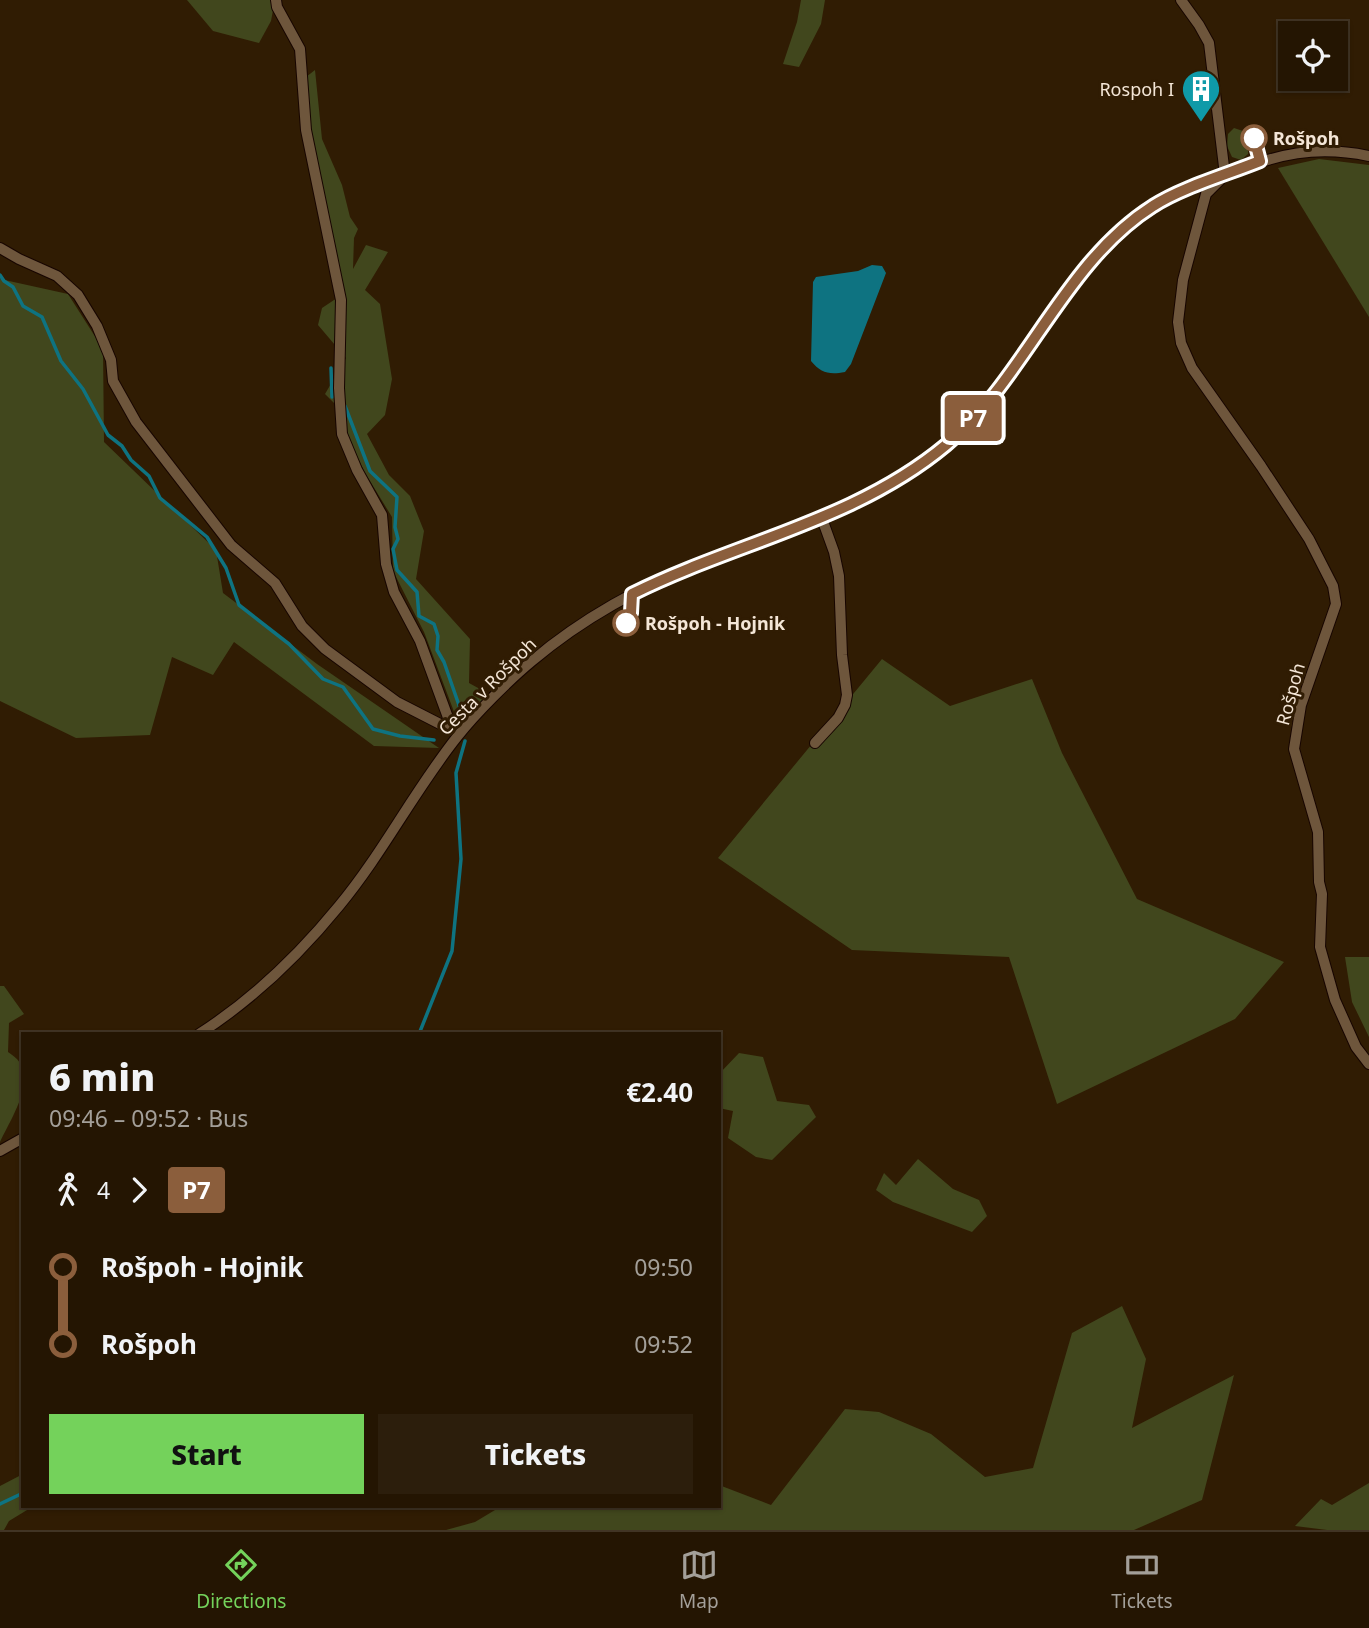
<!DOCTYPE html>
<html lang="en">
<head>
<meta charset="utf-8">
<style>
  :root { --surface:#241502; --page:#2c1e0c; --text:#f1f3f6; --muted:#a39f99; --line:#413424; --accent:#74d25b }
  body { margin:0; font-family:"Noto Sans",sans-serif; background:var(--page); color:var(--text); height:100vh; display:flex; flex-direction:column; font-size:26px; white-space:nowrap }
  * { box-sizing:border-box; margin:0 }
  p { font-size:23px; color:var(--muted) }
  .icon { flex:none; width:38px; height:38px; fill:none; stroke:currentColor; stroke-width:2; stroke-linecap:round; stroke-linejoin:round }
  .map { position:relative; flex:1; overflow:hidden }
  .sheet { position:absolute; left:21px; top:1032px; width:700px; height:476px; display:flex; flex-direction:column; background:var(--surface); border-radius:0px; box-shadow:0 2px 5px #0004,0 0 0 2px var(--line) }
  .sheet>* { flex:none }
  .badge { padding:0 14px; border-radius:5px; font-size:24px; line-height:46px }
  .tools { position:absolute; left:1278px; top:21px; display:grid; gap:14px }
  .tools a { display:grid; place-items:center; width:70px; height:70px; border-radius:0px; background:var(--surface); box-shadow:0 2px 5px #0004,0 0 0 2px var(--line); font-size:35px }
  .map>.badge { position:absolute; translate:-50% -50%; box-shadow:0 0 0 4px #fff }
  .legs { display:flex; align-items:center; gap:10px; height:77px; padding:0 28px; font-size:23px }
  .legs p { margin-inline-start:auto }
  .overview { display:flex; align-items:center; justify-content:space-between; height:119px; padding:0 28px }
  h1 { font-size:38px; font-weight:800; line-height:52px }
  .button { display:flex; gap:14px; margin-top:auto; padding:14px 28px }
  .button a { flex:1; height:80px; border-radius:0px; background:var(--accent); color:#111; font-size:28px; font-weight:800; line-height:80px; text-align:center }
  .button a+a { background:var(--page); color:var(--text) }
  ul { padding:0 28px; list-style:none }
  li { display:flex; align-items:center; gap:24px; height:77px; font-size:26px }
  li i { display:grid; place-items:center; width:10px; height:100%; margin:0 9px; background:currentColor }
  li i::after { content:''; width:18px; height:18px; margin:-9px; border:5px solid; border-radius:50%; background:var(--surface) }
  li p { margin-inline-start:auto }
  li:first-child i { background:linear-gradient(#0000 50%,currentColor 0) }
  li:last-child i { background:linear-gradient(currentColor 50%,#0000 0) }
  .dock { display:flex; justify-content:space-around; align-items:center; height:98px; border-top:2px solid var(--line); background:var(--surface); font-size:19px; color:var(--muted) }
  .dock a { display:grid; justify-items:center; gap:4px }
  .dock .current { color:var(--accent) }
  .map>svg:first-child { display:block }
</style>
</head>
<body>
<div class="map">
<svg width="1369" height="1530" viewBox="0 0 1369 1530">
  <rect width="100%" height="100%" fill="#301c03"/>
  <!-- green -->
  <g fill="#41471d">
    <polygon points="187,0 275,0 271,21 259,43 213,31"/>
    <polygon points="801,0 825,0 821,24 799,67 783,64 797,22"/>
    <polygon points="315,70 322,139 342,185 350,217 358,229 354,238 353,269 366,245 388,252 365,290 380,304 392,379 385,415 367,434 389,475 410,496 424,531 416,579 470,639 469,683 489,694 459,725 424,632 393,571 392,517 365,473 344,429 345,414 325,394 346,358 318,325 322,308 343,294 306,105 306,77"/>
    <polygon points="1234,128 1243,131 1248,142 1248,154 1241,160 1232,157 1227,146 1228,134"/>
    <polygon points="1319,159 1369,165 1369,317 1278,168"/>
    <polygon points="0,279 68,294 103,349 104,442 216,550 223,593 317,664 439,748 374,746 234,642 213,675 172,657 150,735 76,738 0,701"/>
    <polygon points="882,659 950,706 1032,679 1062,753 1137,899 1284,962 1235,1019 1057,1104 1009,957 852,950 718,858"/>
    <polygon points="1345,957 1369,957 1369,1037 1352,1002"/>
    <path d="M0,986H4L24,1014L9,1023L8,1052C12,1055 17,1058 20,1063C33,1087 10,1120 0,1142Z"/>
    <polygon points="739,1053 763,1057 777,1101 809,1105 816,1117 772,1160 756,1157 728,1138 733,1111 719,1108 719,1074"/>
    <polygon points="918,1159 953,1189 979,1200 987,1216 972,1232 893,1202 876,1190 884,1173 896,1185"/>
    <polygon points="1122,1306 1146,1359 1132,1428 1234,1375 1202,1500 1134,1530 446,1530 475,1522 500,1507 719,1507 719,1485 771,1505 845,1409 879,1412 931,1434 985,1477 1033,1468 1072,1333"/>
    <polygon points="23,1474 23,1507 32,1507 9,1521 4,1530 0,1530 0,1486"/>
    <polygon points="1369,1483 1369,1530 1327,1530 1295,1526 1321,1499 1332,1505"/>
  </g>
  <!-- water -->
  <path fill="#0e7381" d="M872,265L882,266L886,273L851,364L845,372C829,375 821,373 811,361L813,282L816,277L858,271Z"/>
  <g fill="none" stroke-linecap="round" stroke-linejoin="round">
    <!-- stream -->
    <g stroke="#0e7381" stroke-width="3.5">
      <polyline points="0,275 4,281 13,287 23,306 42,317 61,361 83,389 108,435 122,446 131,460 149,476 160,498 207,537 226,568 239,605 289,644 323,679 343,687 373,729 400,736 434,740"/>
      <polyline points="331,368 332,397"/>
      <polyline points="345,406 370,471 397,497 395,527 398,539 393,549 397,570 417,592 419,616 434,624 438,636 437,650 444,662 461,711"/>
      <polyline points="419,1034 452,951 461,859 456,773 465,741"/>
      <polyline points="0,1504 23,1493"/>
    </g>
    <!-- minor casing -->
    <g stroke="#170500" stroke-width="12">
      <g id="minor">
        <polyline points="276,0 277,7 300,49 306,130 341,300 339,388 342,434 357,470 382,515 386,564 394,592 420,641 450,723"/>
        <polyline points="1181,0 1199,25 1209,43 1225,175"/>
        <polyline points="1221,179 1206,194 1183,280 1178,322 1181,343 1192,368 1261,466 1309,539 1333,586 1336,604 1301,705 1294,749 1318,832 1319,882 1322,894 1320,947 1335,1000 1356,1047 1369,1064"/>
        <polyline points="0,248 19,259 57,276 78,295 97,326 111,360 113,381 136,422 231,545 275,583 302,626 325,649 397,702 442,725 450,723 452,727"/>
        <polyline points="815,743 838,718 845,705 847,695 842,655 839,576 834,552 821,516"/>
        <path d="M199,1034C252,1000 299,955 339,906C383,853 414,791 457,737C475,714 509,680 532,661C585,616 645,584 710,559C776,533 844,513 906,476C1002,419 1041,304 1121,231C1152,202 1190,189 1228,174C1277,154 1316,145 1369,156"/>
        <polyline points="0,1151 23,1138"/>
      </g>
    </g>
    <!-- minor -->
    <use href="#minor" stroke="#6e563c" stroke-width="10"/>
  </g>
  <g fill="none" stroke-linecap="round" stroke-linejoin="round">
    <!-- line-1 casing -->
    <g stroke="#fff" stroke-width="16">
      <path id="line-1" d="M626,623L631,613L632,594C736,542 855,521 946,445C1026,378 1063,263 1153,206C1180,188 1228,174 1260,161L1254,138"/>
    </g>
    <!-- line-1 -->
    <use href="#line-1" stroke="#8b5e3c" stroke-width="10"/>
  </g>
  <!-- icons -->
  <defs>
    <g id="building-pin" transform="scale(2.0125)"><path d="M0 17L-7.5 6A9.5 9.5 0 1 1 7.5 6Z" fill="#0f9aa8" stroke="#301c03"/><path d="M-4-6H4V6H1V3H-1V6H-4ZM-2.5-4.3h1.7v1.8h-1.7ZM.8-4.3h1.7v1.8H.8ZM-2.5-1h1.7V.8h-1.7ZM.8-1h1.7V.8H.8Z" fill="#fff"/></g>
  </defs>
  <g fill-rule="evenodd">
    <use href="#building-pin" x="1201" y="89"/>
  </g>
  <!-- markers -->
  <g fill="#fff" stroke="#8b5e3c" stroke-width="3.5">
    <circle cx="1254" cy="138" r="12"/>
    <circle cx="626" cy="623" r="12"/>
  </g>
  <g text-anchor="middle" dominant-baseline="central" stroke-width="6" stroke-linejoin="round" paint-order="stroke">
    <!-- poi labels -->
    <g font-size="18" fill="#f4e6d7" stroke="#301c03" text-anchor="end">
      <text x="1174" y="89">Rospoh I</text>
    </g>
    <!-- stop labels -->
    <g font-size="18" font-weight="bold" fill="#f4e6d7" stroke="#301c03" text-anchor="start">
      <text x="1273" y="138">Rošpoh</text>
      <text x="645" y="623">Rošpoh - Hojnik</text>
    </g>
    <!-- street labels -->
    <g font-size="18" fill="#f4e6d7" stroke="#301c03">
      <text transform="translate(487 686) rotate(-45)">Cesta v Rošpoh</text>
      <text transform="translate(1290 694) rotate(-75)">Rošpoh</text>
    </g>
  </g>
</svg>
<div class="tools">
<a><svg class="icon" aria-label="locate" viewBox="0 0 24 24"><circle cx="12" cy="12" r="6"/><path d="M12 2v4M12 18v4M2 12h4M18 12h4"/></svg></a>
</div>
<b class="badge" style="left:973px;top:418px;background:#8b5e3c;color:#fff">P7</b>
<section class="sheet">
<div class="overview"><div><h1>6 min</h1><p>09:46 – 09:52 · Bus</p></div><b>€2.40</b></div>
<div class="legs"><svg class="icon" aria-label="walk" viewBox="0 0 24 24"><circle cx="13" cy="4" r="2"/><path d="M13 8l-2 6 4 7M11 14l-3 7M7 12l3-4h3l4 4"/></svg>4<svg class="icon" aria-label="forward" viewBox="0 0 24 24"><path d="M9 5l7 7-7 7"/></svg><b class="badge" style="background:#8b5e3c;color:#fff">P7</b></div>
<ul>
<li><i style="color:#8b5e3c"></i><b>Rošpoh - Hojnik</b><p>09:50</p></li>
<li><i style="color:#8b5e3c"></i><b>Rošpoh</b><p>09:52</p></li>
</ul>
<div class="button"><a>Start</a><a>Tickets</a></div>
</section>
</div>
<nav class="dock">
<a class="current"><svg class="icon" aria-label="directions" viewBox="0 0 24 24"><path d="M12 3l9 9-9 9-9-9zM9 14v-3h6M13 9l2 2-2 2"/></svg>Directions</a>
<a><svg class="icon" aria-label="map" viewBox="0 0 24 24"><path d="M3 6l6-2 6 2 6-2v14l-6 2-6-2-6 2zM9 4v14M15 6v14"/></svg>Map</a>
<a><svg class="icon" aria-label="tickets" viewBox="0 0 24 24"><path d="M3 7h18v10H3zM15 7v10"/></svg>Tickets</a>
</nav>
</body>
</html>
